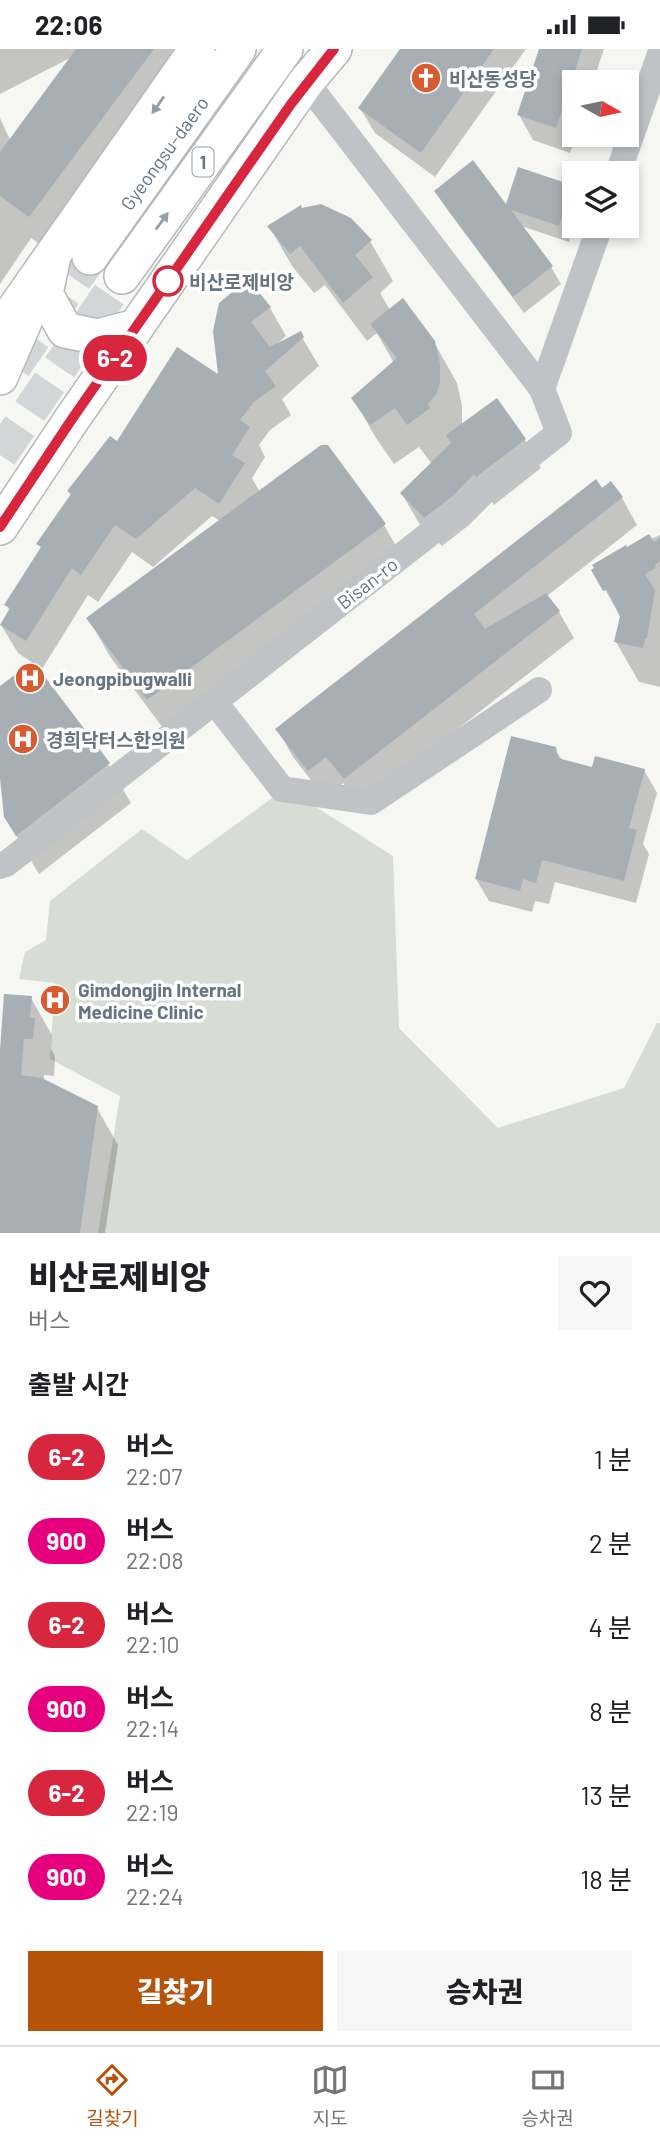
<!DOCTYPE html>
<html lang="ko">
<head>
<meta charset="utf-8">
<style>
  :root { --surface:#fff; --page:#f6f6f6; --text:#202124; --muted:#757577; --line:#e0e0e0; --accent:#b45309 }
  body { margin:0; font-family:Barlow,"Noto Sans KR",sans-serif; background:var(--page); color:var(--text); height:100vh; display:flex; flex-direction:column; font-size:26px; white-space:nowrap }
  * { box-sizing:border-box; margin:0 }
  p { font-size:23px; color:var(--muted) }
  .icon { flex:none; width:38px; height:38px; fill:none; stroke:currentColor; stroke-width:2; stroke-linecap:round; stroke-linejoin:round }
  .map { position:relative; height:1184px; overflow:hidden }
  .panel { display:flex; flex-direction:column; background:var(--surface); flex:1 }
  .panel>* { flex:none }
  .badge { padding:0 14px; border-radius:23px; font-size:24px; line-height:46px }
  .needle { width:46px; rotate:99deg }
  .fabs { position:absolute; left:562px; top:21px; display:grid; gap:14px }
  .fabs a { display:grid; place-items:center; width:77px; height:77px; border-radius:0px; background:var(--surface); box-shadow:0 4px 10px #0003; font-size:35px }
  .map>.badge { position:absolute; translate:-50% -50%; box-shadow:0 0 0 4px #fff }
  h2 { padding:0 28px; font-size:26px; line-height:63px }
  .round { display:grid; place-items:center; flex:none; width:74px; height:74px; border-radius:0px; background:var(--page) }
  .head { display:flex; align-items:center; justify-content:space-between; height:119px; padding:0 28px }
  h1 { font-size:33px; font-weight:800; line-height:52px }
  .button { display:flex; gap:14px; margin-top:auto; padding:14px 28px }
  .button a { flex:1; height:80px; border-radius:0px; background:var(--accent); color:#fff; font-size:28px; font-weight:800; line-height:80px; text-align:center }
  .button a+a { background:var(--page); color:var(--text) }
  ul { padding:0; list-style:none }
  li { display:flex; align-items:center; gap:21px; height:84px; padding:0 28px }
  li div { flex:1 }
  li b { display:block; font-size:26px }
  li em { font-style:normal }
  li .badge { min-width:77px; font-weight:700; text-align:center }
  .status { display:flex; justify-content:space-between; align-items:center; height:49px; padding:0 35px; background:var(--surface); direction:ltr }
  .status svg { height:19px; fill:currentColor }
  .dock { display:flex; justify-content:space-around; align-items:center; height:98px; border-top:2px solid var(--line); background:var(--surface); font-size:19px; color:var(--muted) }
  .dock a { display:grid; justify-items:center; gap:4px }
  .dock .current { color:var(--accent) }
  .map>svg:first-child { display:block }
</style>
</head>
<body>
<div class="status"><b>22:06</b><svg viewBox="0 0 49 12"><path d="M0 12V9h3v3zM5 12V6h3v6zM10 12V3h3v9zM15 12V0h3v12zM26 1h20v11H26zM47 4h2v5h-2z"/></svg></div>
<div class="map">
<svg width="660" height="1184" viewBox="0 0 660 1184">
  <rect width="100%" height="100%" fill="#f6f6f3"/>
  <!-- green -->
  <polygon fill="#d7dcd4" points="272,749 308,753 393,807 399,979 498,1079 624,1039 657,974 660,974 660,1184 98,1184 120,1047 50,1010 55,934 19,930 25,903 46,891 50,852 142,780 187,811"/>
  <!-- shadow -->
  <g fill="#0003">
    <polygon points="0,0 201,0 51,203 31,189 0,235 0,69 10,91 72,8 0,45"/>
    <polygon points="402,0 526,0 435,128 375,84 360,59"/>
    <polygon points="541,0 604,0 593,33 574,33 574,86 576,86 570,104 533,91 519,66"/>
    <polygon points="571,137 574,142 574,177 569,193 521,177 551,218 561,235 524,264 446,159 436,142 507,158"/>
    <polygon points="269,177 370,192 393,232 380,244 390,261 434,293 457,334 462,357 462,377 525,391 541,419 494,456 492,453 469,476 442,497 419,474 402,445 432,415 419,398 394,415 376,389 353,349 394,314 377,284 367,292 325,236 314,244 292,217"/>
    <polygon points="248,232 270,259 286,287 277,295 300,285 319,317 282,350 291,366 270,381 259,396 265,408 252,429 260,443 325,395 384,476 407,516 171,690 111,609 88,569 220,472 212,467 153,518 132,503 98,553 88,546 42,620 18,604 1,576 10,562 6,556 42,500 39,495 71,447 69,442 118,395 220,329"/>
    <polygon points="610,435 622,449 637,476 547,547 559,563 574,589 360,756 343,734 324,748 293,708 278,681"/>
    <polygon points="660,486 660,638 639,633 616,593 621,569 594,521 627,501"/>
    <polygon points="0,639 108,715 131,754 39,825 5,768 0,698"/>
    <polygon points="555,700 562,711 594,720 644,721 657,744 643,795 649,805 636,854 555,833 549,855 535,852 532,863 489,852 476,830"/>
    <polygon points="31,949 52,986 51,1000 55,1007 54,1027 44,1026 44,1032 97,1059 118,1096 105,1184 0,1184 0,1028"/>
  </g>
  <!-- building -->
  <g fill="#a8afb4">
    <polygon points="76,0 154,0 29,168 0,147 0,103"/>
    <polygon points="400,0 494,0 421,104 358,59"/>
    <polygon points="539,0 582,0 556,79 517,66"/>
    <polygon points="473,111 506,155 518,118 572,136 559,177 511,161 553,217 513,248 434,142"/>
    <polygon points="321,155 351,169 372,191 355,206 373,228 343,254 300,197 290,205 267,177 301,156 302,159"/>
    <polygon points="248,230 271,258 251,273 270,298 301,282 304,288 265,322 276,337 254,353 240,371 250,378 232,406 245,414 219,455 195,439 136,490 115,476 81,526 72,519 26,592 0,576 10,559 4,556 41,498 36,495 71,445 67,442 110,387 117,392 177,298 218,325 213,282 219,254"/>
    <polygon points="403,249 435,292 440,315 440,333 437,344 428,355 430,359 407,376 395,359 370,376 351,349 397,309 370,275"/>
    <polygon points="497,349 526,390 476,428 474,425 453,447 424,469 400,444 451,394 446,386"/>
    <polygon points="321,396 328,396 386,475 147,651 86,569"/>
    <polygon points="596,430 602,439 611,432 623,448 474,565 485,580 546,544 560,562 344,730 326,708 308,722 275,680"/>
    <polygon points="649,485 654,493 660,489 660,512 655,516 656,519 645,525 655,541 647,589 645,589 643,599 614,593 620,567 607,541 603,542 591,521 594,519 592,516 626,496 627,498"/>
    <polygon points="33,612 110,714 16,787 4,768 0,729 0,637"/>
    <polygon points="511,687 556,698 558,709 592,718 595,707 645,720 629,779 637,781 624,832 542,811 536,834 523,830 520,842 475,830"/>
    <polygon points="4,945 32,947 30,968 35,969 33,990 24,990 21,1026 42,1029 98,1057 80,1184 0,1184 0,1001"/>
  </g>
  <g fill="none" stroke-linecap="round" stroke-linejoin="round">
    <!-- major-tunnel -->
    <g stroke="#d2d6d7" stroke-width="35" stroke-dasharray="35 18" stroke-linecap="butt">
      <polyline points="14,317 90,208"/>
      <polyline points="0,406 122,227"/>
    </g>
    <!-- major casing -->
    <g stroke="#b5b8bc" stroke-width="38">
      <g id="major">
        <polyline points="53,207 45,245 65,281 98,288 136,278"/>
        <polyline points="90,208 238,0"/>
        <polyline points="122,227 285,0"/>
        <polyline points="0,281 197,0"/>
        <polyline points="0,328 30,259"/>
        <polyline points="0,478 72,370 306,33 334,0"/>
      </g>
    </g>
    <!-- minor -->
    <g stroke="#bfc3c6" stroke-width="26">
      <polyline points="306,33 542,340"/>
      <polyline points="618,124 660,5"/>
      <polyline points="214,652 282,740 371,753 539,641"/>
      <polyline points="0,817 6,815 559,384 542,340 600,177"/>
    </g>
    <!-- major -->
    <use href="#major" stroke="#fff" stroke-width="35"/>
  </g>
  <!-- one-way arrows -->
  <defs><path id="oneway-solid" d="M-6-.8H1V-3.2L6.5 0L1 3.2V.8H-6Z" transform="scale(1.75)"/></defs>
  <g fill="#959ea8">
    <use href="#oneway-solid" transform="translate(158 56) rotate(125)"/>
    <use href="#oneway-solid" transform="translate(162 172) rotate(-54)"/>
  </g>
  <g fill="none" stroke-linecap="round" stroke-linejoin="round">
    <!-- line casing -->
    <g stroke="#fff" stroke-width="16">
      <polyline id="line" points="0,478 72,370 291,55 334,0"/>
    </g>
    <!-- line -->
    <use href="#line" stroke="#d7263d" stroke-width="10"/>
  </g>
  <!-- icons -->
  <defs>
    <g id="church-disc" transform="scale(1.575)"><circle r="9.5" fill="#d75c31" stroke="#fff"/><path d="M-1.2-6h2.4v3.5h3.3v2.4h-3.3V6h-2.4V-.1h-3.3v-2.4h3.3Z" fill="#fff"/></g>
    <g id="hospital-disc" transform="scale(1.575)"><circle r="9.5" fill="#d75c31" stroke="#fff"/><path d="M-5-5h3v3.5h4V-5h3V5h-3V1.5h-4V5h-3Z" fill="#fff"/></g>
  </defs>
  <g fill-rule="evenodd">
    <use href="#church-disc" x="426" y="29"/>
    <use href="#hospital-disc" x="30" y="629"/>
    <use href="#hospital-disc" x="23" y="690"/>
    <use href="#hospital-disc" x="55" y="951"/>
  </g>
  <!-- markers -->
  <circle fill="#fff" stroke="#d7263d" stroke-width="3.5" cx="168" cy="232" r="14"/>
  <g text-anchor="middle" dominant-baseline="central" stroke-width="7" stroke-linejoin="round" paint-order="stroke">
    <!-- shield labels -->
    <rect fill="#fff" stroke="#959ea8" stroke-width="2" x="192.5" y="98.5" width="21" height="29" rx="5"/>
    <g font-size="18" font-weight="bold" fill="#677582">
      <text x="203" y="113">1</text>
    </g>
    <!-- poi labels -->
    <g font-size="19" font-weight="bold" fill="#677582" stroke="#fff" text-anchor="start">
      <text x="449" y="29">비산동성당</text>
      <text x="53" y="629">Jeongpibugwalli</text>
      <text x="46" y="690">경희닥터스한의원</text>
      <text x="78" y="940">Gimdongjin Internal<tspan x="78" dy="22">Medicine Clinic</tspan></text>
    </g>
    <!-- street labels -->
    <g font-size="19" fill="#677582" stroke="#fff">
      <text transform="translate(164 104) rotate(-54)">Gyeongsu-daero</text>
      <text transform="translate(367 534) rotate(-38)">Bisan-ro</text>
    </g>
    <!-- stop labels -->
    <g font-size="19" font-weight="bold" fill="#677582" stroke="#fff" text-anchor="start">
      <text x="189" y="232">비산로제비앙</text>
    </g>
  </g>
</svg>
<div class="fabs">
<a><svg class="needle" viewBox="-14 -14 28 28"><path d="M0-13l5 13h-10z" fill="#e53935"/><path d="M0 13l5-13h-10z" fill="#757577"/></svg></a>
<a><svg class="icon" aria-label="layers" viewBox="0 0 24 24"><path d="M12 4l9 5-9 5-9-5zM3 14l9 5 9-5"/></svg></a>
</div>
<b class="badge" style="left:115px;top:309px;background:#d7263d;color:#fff">6-2</b>
</div>
<section class="panel">
<div class="head"><div><h1>비산로제비앙</h1><p>버스</p></div><a class="round"><svg class="icon" aria-label="heart" viewBox="0 0 24 24"><path d="M12 20l-8-8c-3-5 5-10 8-4 3-6 11-1 8 4z"/></svg></a></div>
<h2>출발 시간</h2>
<ul>
<li><span class="badge" style="background:#d7263d;color:#fff">6-2</span><div><b>버스</b><p>22:07</p></div><em>1 분</em></li>
<li><span class="badge" style="background:#e6007e;color:#fff">900</span><div><b>버스</b><p>22:08</p></div><em>2 분</em></li>
<li><span class="badge" style="background:#d7263d;color:#fff">6-2</span><div><b>버스</b><p>22:10</p></div><em>4 분</em></li>
<li><span class="badge" style="background:#e6007e;color:#fff">900</span><div><b>버스</b><p>22:14</p></div><em>8 분</em></li>
<li><span class="badge" style="background:#d7263d;color:#fff">6-2</span><div><b>버스</b><p>22:19</p></div><em>13 분</em></li>
<li><span class="badge" style="background:#e6007e;color:#fff">900</span><div><b>버스</b><p>22:24</p></div><em>18 분</em></li>
</ul>
<div class="button"><a>길찾기</a><a>승차권</a></div>
</section>
<nav class="dock">
<a class="current"><svg class="icon" aria-label="directions" viewBox="0 0 24 24"><path d="M12 3l9 9-9 9-9-9zM9 14v-3h6M13 9l2 2-2 2"/></svg>길찾기</a>
<a><svg class="icon" aria-label="map" viewBox="0 0 24 24"><path d="M3 6l6-2 6 2 6-2v14l-6 2-6-2-6 2zM9 4v14M15 6v14"/></svg>지도</a>
<a><svg class="icon" aria-label="tickets" viewBox="0 0 24 24"><path d="M3 7h18v10H3zM15 7v10"/></svg>승차권</a>
</nav>
</body>
</html>
